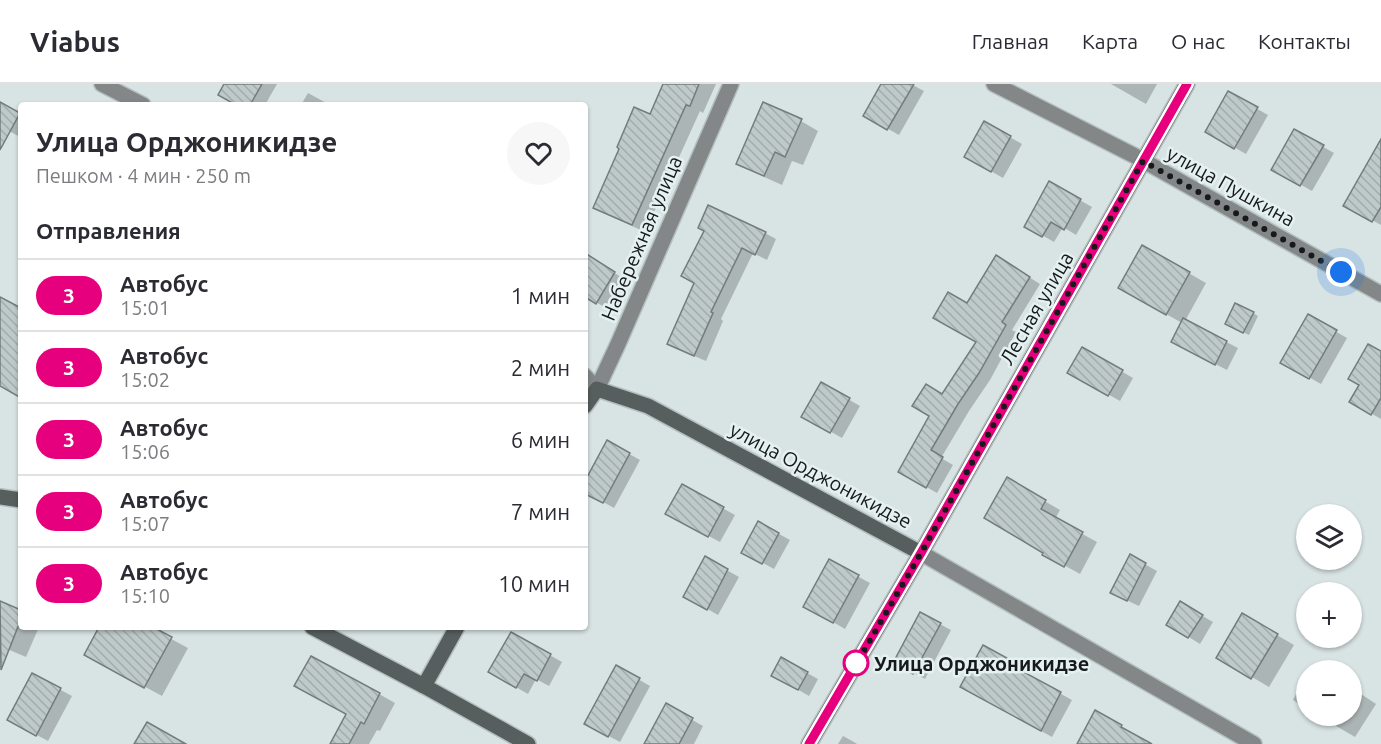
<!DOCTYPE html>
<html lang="ru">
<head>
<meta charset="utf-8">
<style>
  :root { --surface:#fff; --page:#f7f7f7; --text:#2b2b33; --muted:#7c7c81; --line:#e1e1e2 }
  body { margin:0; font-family:Ubuntu,sans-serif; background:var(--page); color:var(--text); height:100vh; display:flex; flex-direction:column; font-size:22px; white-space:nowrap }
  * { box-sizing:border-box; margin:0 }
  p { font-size:20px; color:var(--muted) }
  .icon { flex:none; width:33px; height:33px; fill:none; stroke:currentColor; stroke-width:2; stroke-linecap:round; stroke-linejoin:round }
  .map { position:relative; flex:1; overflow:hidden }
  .drawer { position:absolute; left:18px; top:18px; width:570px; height:528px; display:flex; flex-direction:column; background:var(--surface); border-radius:6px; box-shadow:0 2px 4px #0004 }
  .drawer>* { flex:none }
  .badge { padding:0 12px; border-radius:20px; font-size:21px; line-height:39px }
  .tools { position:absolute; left:1296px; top:420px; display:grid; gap:12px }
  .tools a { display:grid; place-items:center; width:66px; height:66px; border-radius:50%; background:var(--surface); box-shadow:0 2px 4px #0004; font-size:30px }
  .you { position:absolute; width:30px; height:30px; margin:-15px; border:4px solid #fff; border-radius:50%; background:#1a73e8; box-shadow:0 0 0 9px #1a73e833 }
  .map>.badge { position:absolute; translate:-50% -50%; box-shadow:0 0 0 3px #fff }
  h2 { padding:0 18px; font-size:22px; line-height:54px }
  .round { display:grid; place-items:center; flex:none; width:63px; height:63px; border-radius:32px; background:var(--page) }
  .head { display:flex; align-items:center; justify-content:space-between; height:102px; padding:0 18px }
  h1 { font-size:28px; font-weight:600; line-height:45px }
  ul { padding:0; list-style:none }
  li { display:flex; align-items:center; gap:18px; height:72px; padding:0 18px; border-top:2px solid var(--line) }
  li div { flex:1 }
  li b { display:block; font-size:22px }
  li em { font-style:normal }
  li .badge { min-width:66px; font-weight:700; text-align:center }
  header { display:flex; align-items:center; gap:36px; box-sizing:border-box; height:84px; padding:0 30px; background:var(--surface); border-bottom:2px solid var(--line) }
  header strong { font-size:28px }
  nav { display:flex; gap:33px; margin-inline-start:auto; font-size:21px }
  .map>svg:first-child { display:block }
</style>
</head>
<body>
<header>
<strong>Viabus</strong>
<nav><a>Главная</a><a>Карта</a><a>О нас</a><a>Контакты</a></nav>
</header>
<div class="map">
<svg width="1381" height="660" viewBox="0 0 1381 660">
  <defs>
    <pattern id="building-back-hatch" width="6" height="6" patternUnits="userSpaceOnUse" patternTransform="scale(1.5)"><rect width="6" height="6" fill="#bec9c9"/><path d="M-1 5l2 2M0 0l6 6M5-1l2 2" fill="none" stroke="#a3acac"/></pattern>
  </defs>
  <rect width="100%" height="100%" fill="#d8e3e3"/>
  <!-- shadow -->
  <g fill="#0003">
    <polygon points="226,0 277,0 265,21 239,21"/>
    <polygon points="665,0 716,0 703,29 700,27 645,148 608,131 595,123 621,64 650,32"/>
    <polygon points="883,0 911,0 924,7 899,51 865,32"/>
    <polygon points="1111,0 1157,0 1146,20"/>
    <polygon points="308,9 330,21 301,21"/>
    <polygon points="1229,9 1268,31 1246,70 1207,48"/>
    <polygon points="0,19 21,31 20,53 0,42"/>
    <polygon points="801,37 818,47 803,81 792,77 782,101 755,89 738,79"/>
    <polygon points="985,39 1022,60 1003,94 966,73"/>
    <polygon points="1295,47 1334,69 1312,107 1273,85"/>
    <polygon points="1381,59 1381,141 1345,121"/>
    <polygon points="1050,99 1092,123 1076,151 1063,143 1054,158 1026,142"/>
    <polygon points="765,149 776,155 767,176 753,169 721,235 723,237 706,277 680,266 695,199 683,192"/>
    <polygon points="1143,163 1206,199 1185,237 1238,264 1227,286 1184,264 1182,239 1120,204"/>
    <polygon points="585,171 626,196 608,225 585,212"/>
    <polygon points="1008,180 1040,200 1012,246 1016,248 990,296 969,327 941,374 953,381 937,409 900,388 943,312 979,258 967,221"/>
    <polygon points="1253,229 1258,232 1249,251 1232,243"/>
    <polygon points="1309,232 1347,254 1321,300 1282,278"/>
    <polygon points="1083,265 1133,294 1120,317 1069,288"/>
    <polygon points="1381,268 1381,335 1351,318"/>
    <polygon points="822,300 860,322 842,354 803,332"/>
    <polygon points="608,358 640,376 614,424 585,408 585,400"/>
    <polygon points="1008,396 1060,426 1055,435 1097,458 1080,490 1044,470"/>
    <polygon points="682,402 735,431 720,458 667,430"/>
    <polygon points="759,439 790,456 774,485 743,468"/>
    <polygon points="1130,472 1157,487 1139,522 1124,515"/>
    <polygon points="705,474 739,493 718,531 685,512"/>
    <polygon points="829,477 870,499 845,545 814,527"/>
    <polygon points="0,519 21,528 21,543 39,543 26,573 0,562"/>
    <polygon points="1180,519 1213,538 1200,560 1168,540"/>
    <polygon points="921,530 951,546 925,595 895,579"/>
    <polygon points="1243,531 1294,561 1269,603 1218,573"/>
    <polygon points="101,543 149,543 188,564 162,612 103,580"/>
    <polygon points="512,550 562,578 549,602 536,595 528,610 490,588"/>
    <polygon points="984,563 1029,588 1027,591 1072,616 1052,653 962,603"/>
    <polygon points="782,575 818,595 809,612 773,591"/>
    <polygon points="1312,581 1321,586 1310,586"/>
    <polygon points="617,583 650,602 620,658 586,640"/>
    <polygon points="33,591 72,612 48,657 9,636"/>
    <polygon points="1306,592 1306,624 1293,616"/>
    <polygon points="1352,604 1376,620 1355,653 1319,632 1352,632"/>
    <polygon points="379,610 395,619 380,647 377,646 369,660 332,660"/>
    <polygon points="666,621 703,642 694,660 645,660"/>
    <polygon points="843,652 854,658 857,660 838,660"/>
  </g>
  <!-- building -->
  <g fill="url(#building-back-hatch)" stroke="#727c7c" stroke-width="1.5">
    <polygon points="224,0 262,0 250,21 236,21 218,11"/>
    <polygon points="663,0 699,0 690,22 686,21 632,141 593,124 619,65 617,63 634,23 650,30"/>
    <polygon points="881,0 914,0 887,46 863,32"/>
    <polygon points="1228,7 1258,23 1234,65 1205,48"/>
    <polygon points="0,18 20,29 0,66"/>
    <polygon points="763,18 802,35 785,73 775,68 764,92 736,80"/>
    <polygon points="984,37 1011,52 991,88 964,73"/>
    <polygon points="1294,45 1324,61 1300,102 1271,86"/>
    <polygon points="1381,55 1381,123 1372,138 1343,122"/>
    <polygon points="1049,97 1081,115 1064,146 1051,138 1042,153 1024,143"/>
    <polygon points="708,121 766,148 755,171 742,164 711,228 713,229 694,272 667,260 694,199 681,192 704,147 698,144"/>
    <polygon points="1142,161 1190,188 1166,231 1118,204"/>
    <polygon points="585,169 615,188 596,220 585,213"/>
    <polygon points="996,171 1030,193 1002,238 1006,241 979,289 958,320 931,366 943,373 926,404 898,388 929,332 912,322 926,300 942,310 976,258 933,234 948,208 967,219"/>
    <polygon points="0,213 21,224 21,314 0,302"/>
    <polygon points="1235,219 1254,228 1243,249 1225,240"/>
    <polygon points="1308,230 1337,246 1309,295 1280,279"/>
    <polygon points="1183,234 1227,257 1215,281 1171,258"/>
    <polygon points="1368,260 1381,267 1381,314 1371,331 1349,318 1359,301 1348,295"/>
    <polygon points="1082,263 1123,286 1108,312 1067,289"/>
    <polygon points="821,298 850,314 830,349 801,333"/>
    <polygon points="607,356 630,369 603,419 585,410 585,397"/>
    <polygon points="1007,393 1046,416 1041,425 1083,448 1064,483 1042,471 1043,469 984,434"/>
    <polygon points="682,400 724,423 708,453 665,430"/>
    <polygon points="758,437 779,449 762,480 741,469"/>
    <polygon points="1130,470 1146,479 1127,517 1110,509"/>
    <polygon points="705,472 728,485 707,526 683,513"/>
    <polygon points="829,475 859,491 833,539 803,523"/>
    <polygon points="0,517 21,526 21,535 1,586"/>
    <polygon points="1180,517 1203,531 1188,554 1166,541"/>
    <polygon points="920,528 941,539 913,590 893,579"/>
    <polygon points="1242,529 1278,550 1251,595 1216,574"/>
    <polygon points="99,543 153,543 172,553 144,604 84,571"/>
    <polygon points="511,548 551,570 537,597 524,590 516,604 488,588"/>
    <polygon points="983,561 1018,580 1016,584 1061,608 1041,647 960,603"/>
    <polygon points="311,572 380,609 364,640 361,638 349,660 330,660 346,630 294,602"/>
    <polygon points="781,573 808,588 798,606 771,592"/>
    <polygon points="616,581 640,594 608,653 584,640"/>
    <polygon points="32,589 61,604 36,652 7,636"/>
    <polygon points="666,619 693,634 679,660 644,660"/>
    <polygon points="1095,626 1122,641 1121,643 1152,660 1077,660"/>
    <polygon points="147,638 186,660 134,660"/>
  </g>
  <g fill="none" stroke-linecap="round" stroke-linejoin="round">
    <!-- street casing -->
    <g stroke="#b5bfbf" stroke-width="18">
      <g id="street">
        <polyline points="102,0 143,21"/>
        <polyline points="994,0 1135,72 1381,210"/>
        <polyline points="585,292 597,305 618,260 731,0"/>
        <polyline points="921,469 1254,660"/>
      </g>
    </g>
    <!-- secondary casing -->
    <g stroke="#b5bfbf" stroke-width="18">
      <g id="secondary">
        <polyline points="585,322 597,305 648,322 921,469"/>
        <polyline points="0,413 21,416"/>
        <polyline points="312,543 424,602 528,660"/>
        <polyline points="424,602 457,543"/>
        <polyline points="809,660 921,469 1187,0"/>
      </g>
    </g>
    <!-- street -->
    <use href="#street" stroke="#838787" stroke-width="15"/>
    <!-- secondary -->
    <use href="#secondary" stroke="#575e5e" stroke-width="15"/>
  </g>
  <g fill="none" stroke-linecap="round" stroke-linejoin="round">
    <!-- line casing -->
    <g stroke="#fff" stroke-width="14">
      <polyline id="line" points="809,660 921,469 1187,0"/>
    </g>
    <!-- line -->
    <use href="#line" stroke="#e6007e" stroke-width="9"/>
    <!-- walk -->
    <polyline stroke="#161a1a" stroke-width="6" stroke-dasharray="0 10.8" points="856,579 855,582 921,469 1143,77 1341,188"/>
  </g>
  <!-- markers -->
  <circle fill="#fff" stroke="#e6007e" stroke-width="3" cx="856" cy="579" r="12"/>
  <g text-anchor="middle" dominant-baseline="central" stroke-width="5" stroke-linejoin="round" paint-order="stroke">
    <!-- street labels -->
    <g font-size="20" fill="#161a1a" stroke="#e5f0f0">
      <text transform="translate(1231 102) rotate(29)">улица Пушкина</text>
      <text transform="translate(641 154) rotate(-67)">Набережная улица</text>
      <text transform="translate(1036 224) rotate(-60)">Лесная улица</text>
      <text transform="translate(821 391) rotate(28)">улица Орджоникидзе</text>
    </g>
    <!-- stop labels -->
    <g font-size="20" font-weight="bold" fill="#161a1a" stroke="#e5f0f0" text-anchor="start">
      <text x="874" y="579">Улица Орджоникидзе</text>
    </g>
  </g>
</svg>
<div class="tools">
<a><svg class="icon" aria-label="layers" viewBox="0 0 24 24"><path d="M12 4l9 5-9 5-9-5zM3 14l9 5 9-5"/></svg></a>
<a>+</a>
<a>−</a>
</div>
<div class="you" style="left:1341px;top:188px"></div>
<section class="drawer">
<div class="head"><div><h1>Улица Орджоникидзе</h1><p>Пешком · 4 мин · 250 m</p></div><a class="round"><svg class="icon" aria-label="heart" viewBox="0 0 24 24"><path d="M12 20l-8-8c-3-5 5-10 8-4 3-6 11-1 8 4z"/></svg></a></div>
<h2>Отправления</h2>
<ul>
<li><span class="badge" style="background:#e6007e;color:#fff">3</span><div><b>Автобус</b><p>15:01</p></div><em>1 мин</em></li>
<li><span class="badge" style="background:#e6007e;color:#fff">3</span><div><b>Автобус</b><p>15:02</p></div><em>2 мин</em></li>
<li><span class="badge" style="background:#e6007e;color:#fff">3</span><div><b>Автобус</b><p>15:06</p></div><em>6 мин</em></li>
<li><span class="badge" style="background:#e6007e;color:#fff">3</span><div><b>Автобус</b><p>15:07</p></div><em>7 мин</em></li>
<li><span class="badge" style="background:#e6007e;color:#fff">3</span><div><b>Автобус</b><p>15:10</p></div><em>10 мин</em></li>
</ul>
</section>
</div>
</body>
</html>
